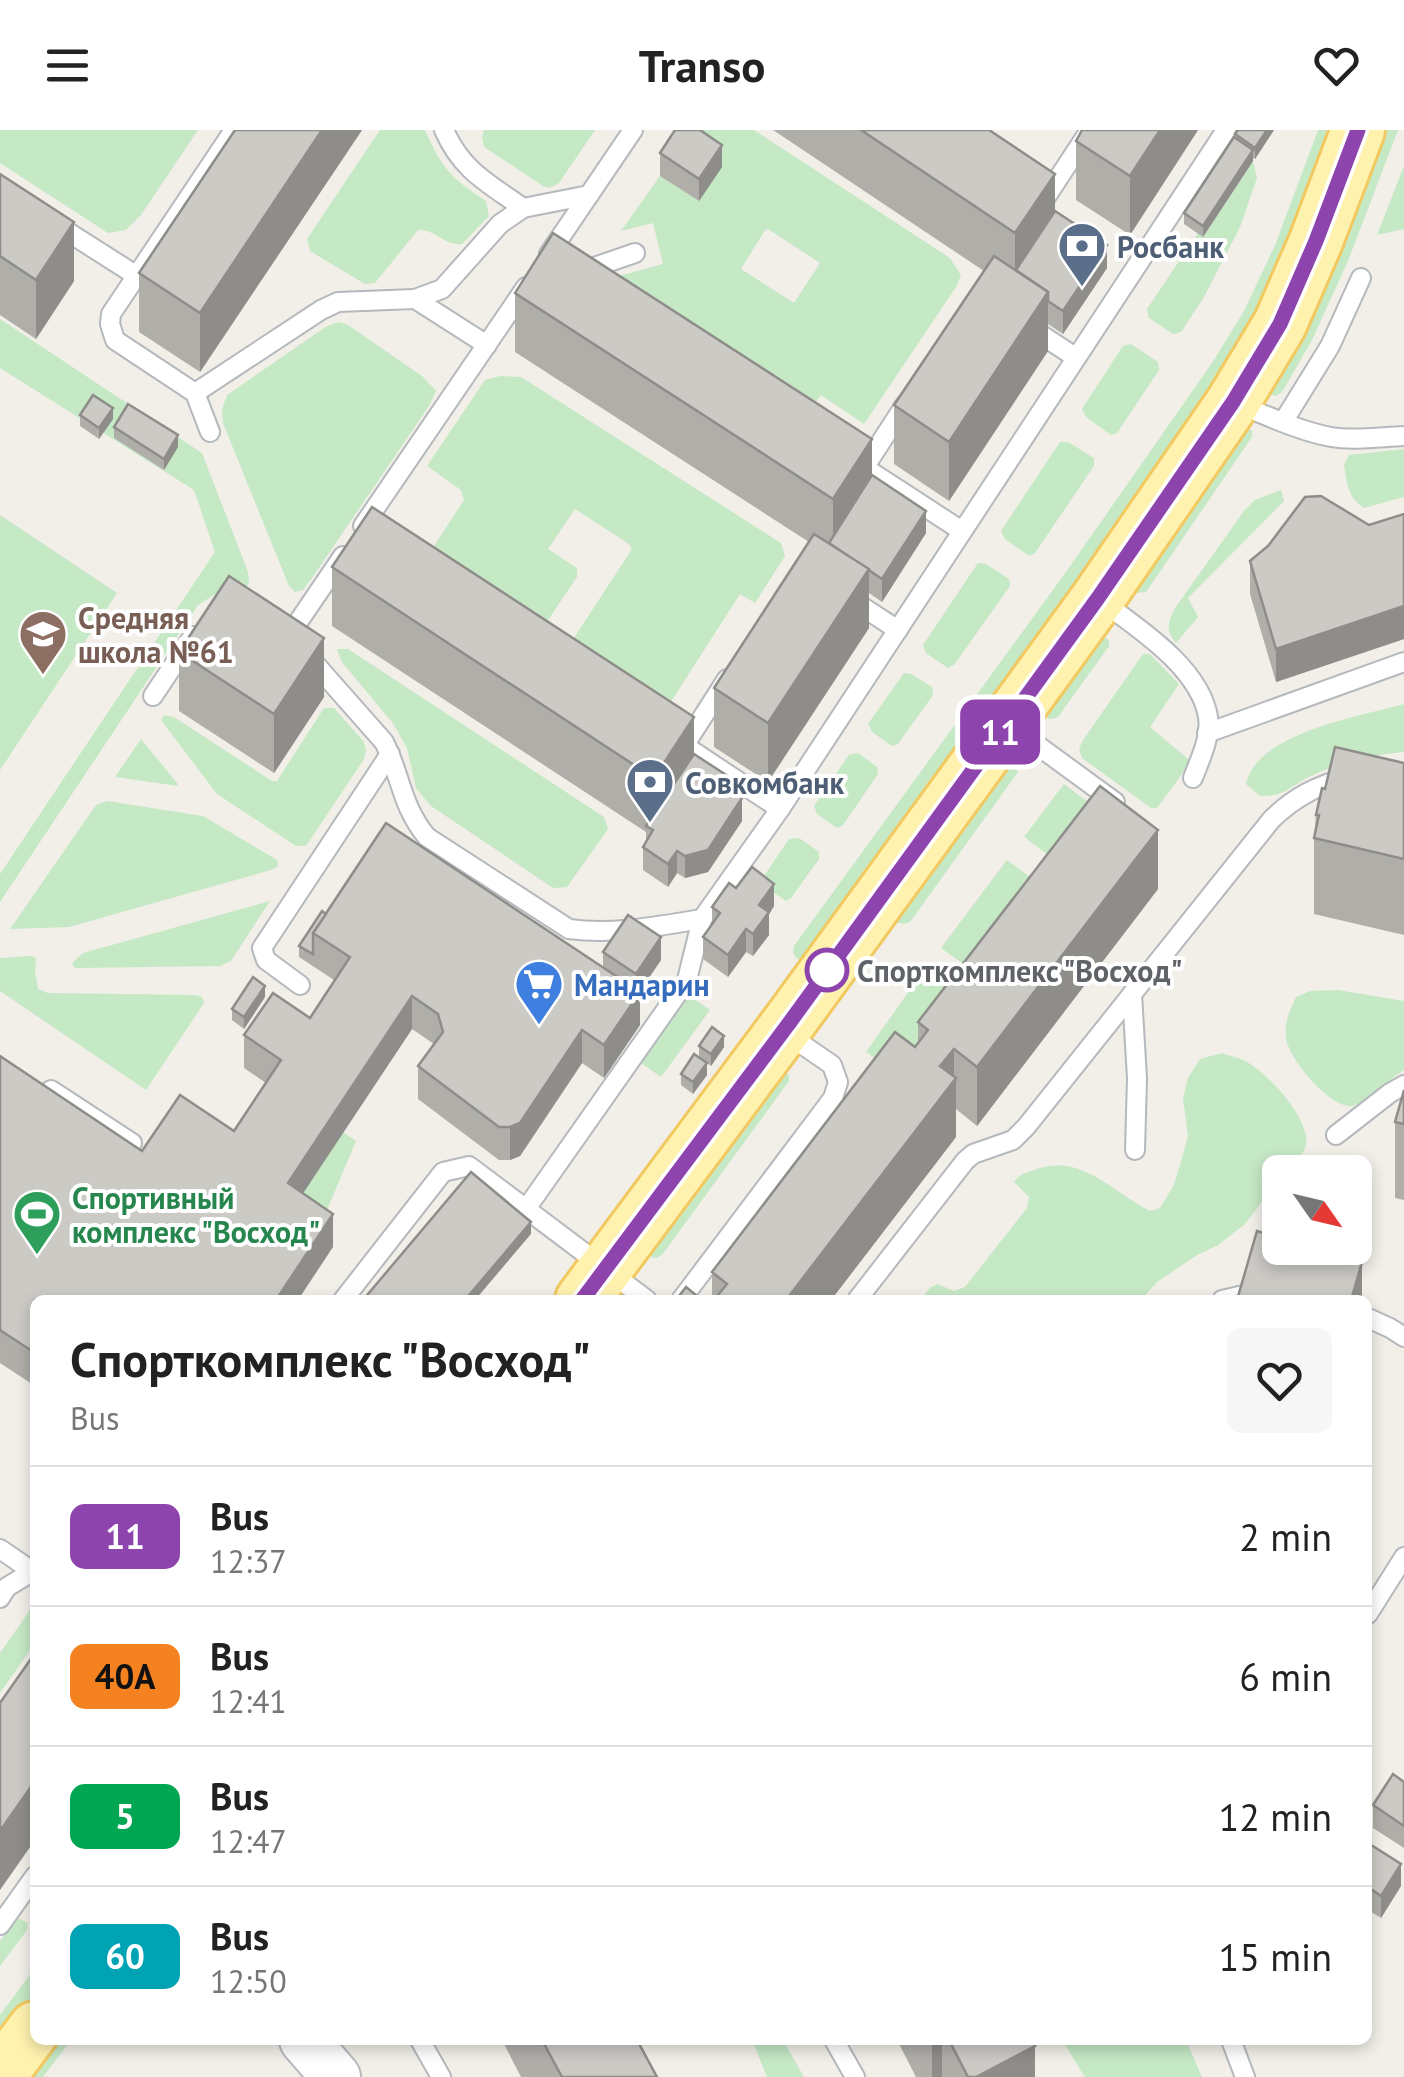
<!DOCTYPE html>
<html lang="en">
<head>
<meta charset="utf-8">
<style>
  :root { --surface:#fff; --page:#f6f6f6; --text:#222; --muted:#767676; --line:#e0e0e0 }
  body { margin:0; font-family:"PT Sans",sans-serif; background:var(--page); color:var(--text); height:100vh; display:flex; flex-direction:column; font-size:38px; white-space:nowrap }
  * { box-sizing:border-box; margin:0 }
  p { font-size:32px; color:var(--muted) }
  .icon { flex:none; width:55px; height:55px; fill:none; stroke:currentColor; stroke-width:2; stroke-linecap:round; stroke-linejoin:round }
  .map { position:relative; flex:1; overflow:hidden }
  .drawer { position:absolute; left:30px; top:1165px; width:1342px; height:750px; display:flex; flex-direction:column; background:var(--surface); border-radius:15px; box-shadow:0 5px 15px #0003 }
  .drawer>* { flex:none }
  .badge { padding:0 20px; border-radius:15px; font-size:35px; line-height:65px }
  .needle { width:65px; rotate:124deg }
  .buttons { position:absolute; left:1262px; top:1025px; display:grid; gap:20px }
  .buttons a { display:grid; place-items:center; width:110px; height:110px; border-radius:15px; background:var(--surface); box-shadow:0 5px 15px #0003; font-size:50px }
  .map>.badge { position:absolute; translate:-50% -50%; box-shadow:0 0 0 5px #fff }
  .round { display:grid; place-items:center; flex:none; width:105px; height:105px; border-radius:15px; background:var(--page) }
  .summary { display:flex; align-items:center; justify-content:space-between; height:170px; padding:0 40px }
  h1 { font-size:48px; font-weight:700; line-height:75px }
  ul { padding:0; list-style:none }
  li { display:flex; align-items:center; gap:30px; height:140px; padding:0 40px; border-top:2px solid var(--line) }
  li div { flex:1 }
  li b { display:block; font-size:38px }
  li em { font-style:normal }
  li .badge { min-width:110px; font-weight:700; text-align:center }
  header { display:flex; justify-content:space-between; align-items:center; height:130px; padding:0 40px; background:var(--surface); font-size:45px; font-weight:700 }
  .map>svg:first-child { display:block }
</style>
</head>
<body>
<header><svg class="icon" aria-label="menu" viewBox="0 0 24 24"><path d="M4 6h16M4 12h16M4 18h16"/></svg>Transo<svg class="icon" aria-label="heart" viewBox="0 0 24 24"><path d="M12 20l-8-8c-3-5 5-10 8-4 3-6 11-1 8 4z"/></svg></header>
<div class="map">
<svg width="1404" height="1947" viewBox="0 0 1404 1947">
  <rect width="100%" height="100%" fill="#f1efe8"/>
  <!-- green -->
  <g fill="#c5e8c5" fill-rule="evenodd">
    <polygon points="0,0 198,0 141,85 126,100 108,103 0,33"/>
    <path d="M380,0H425C442,39 451,48 486,71L489,86L462,114C444,116 436,99 418,100L375,153L365,154L310,121L307,109Z"/>
    <polygon points="484,0 595,0 559,53 549,58 543,56 484,17 482,7"/>
    <path d="M683,0H754L950,128L961,145L956,157L864,294L821,265L812,277L608,149L663,134L653,93L621,101L660,46L699,71ZM768,99L820,133L794,173L741,139L765,100Z"/>
    <polygon points="1318,0 1336,0 1259,188 1081,452 803,831 796,828 793,822 794,816 1066,442 1212,233 1244,181 1276,113"/>
    <polygon points="1380,0 1398,0 1348,131 1312,210 1282,262 1276,266 1266,264"/>
    <polygon points="1253,31 1257,48 1240,97 1204,167 1181,202 1173,204 1149,188 1147,179 1198,103 1204,106"/>
    <polygon points="1404,36 1404,99 1377,105"/>
    <polygon points="0,189 202,323 248,442 249,453 242,461 222,460 198,475 0,772 0,744 215,422 194,360 0,238"/>
    <polygon points="339,192 348,195 422,246 436,261 429,276 312,448 303,460 295,462 289,456 223,293 222,279 227,265 327,196"/>
    <polygon points="1131,214 1158,232 1159,240 1117,303 1111,305 1086,287 1082,279 1123,216"/>
    <polygon points="500,246 521,247 781,413 785,426 755,473 740,464 665,581 572,511 632,419 629,414 575,379 548,419 577,438 577,447 548,490 540,495 434,433 434,416 464,370 461,360 427,336 485,250"/>
    <polygon points="1247,298 1252,301 1252,307 1146,462 1135,463 1132,459"/>
    <polygon points="1060,312 1068,312 1094,328 1094,336 1035,423 1029,426 1005,409 1001,401"/>
    <path d="M1404,319V367L1364,378C1348,368 1347,353 1344,335L1349,325Z"/>
    <path d="M1281,360L1284,371L1188,468L1198,487L1176,513C1165,500 1168,492 1175,478L1244,381L1255,370Z"/>
    <polygon points="0,385 117,463 0,640"/>
    <polygon points="978,433 986,434 1009,449 1010,456 954,535 948,538 926,523 923,515"/>
    <path d="M1100,504L1109,510V516L1058,587C1051,590 1048,590 1043,584Z"/>
    <polygon points="337,519 348,519 604,687 608,699 567,757 553,758 431,676 416,658 407,618 392,592 341,531"/>
    <polygon points="1143,524 1150,524 1179,554 1150,597 1189,630 1182,644 1157,678 1151,678 1082,628 1079,619 1083,610"/>
    <polygon points="904,543 911,544 932,557 933,565 898,614 892,616 872,602 868,594"/>
    <path d="M1404,574V622C1372,625 1340,632 1311,646C1289,656 1288,666 1260,666L1246,654C1256,603 1361,586 1404,574Z"/>
    <polygon points="324,578 334,578 364,612 366,620 364,629 306,716 296,716 217,664 161,590 164,585 174,587 272,651 277,651"/>
    <polygon points="141,609 177,653 178,656 115,647"/>
    <polygon points="858,623 877,637 878,644 843,695 837,698 817,684 814,676 849,625"/>
    <polygon points="1009,630 1014,631 1018,642 910,792 904,794 899,793 895,788"/>
    <polygon points="1064,654 1105,685 1066,738 1024,707"/>
    <polygon points="107,671 203,686 277,730 278,736 271,740 69,797 10,799 96,675"/>
    <polygon points="799,708 819,722 819,729 791,768 786,771 766,757 762,749 789,709"/>
    <polygon points="1007,730 1049,761 983,848 941,818"/>
    <polygon points="270,771 231,831 220,836 75,838 72,833 83,823"/>
    <polygon points="31,826 36,828 35,841 38,859 48,863 195,865 202,867 204,873 146,960 0,861 0,828"/>
    <polygon points="926,837 969,868 910,944 886,936 866,922"/>
    <path d="M1338,860L1404,871V940C1392,947 1361,975 1352,976C1330,978 1292,932 1287,912C1283,895 1289,882 1296,867L1310,861Z"/>
    <polygon points="688,865 710,880 661,947 641,933"/>
    <path d="M1222,923C1229,926 1238,927 1245,931C1266,941 1315,993 1305,1018C1302,1027 1292,1035 1286,1042H1280V1049L1244,1095L1218,1115L1197,1125L1157,1152L1141,1170H920L930,1158L937,1154L954,1161L965,1157L1027,1078L1029,1067L1014,1052C1020,1044 1025,1043 1034,1040C1081,1022 1112,1062 1150,1081L1160,1078L1173,1057L1181,1032L1188,1006L1183,968L1188,948L1200,929Z"/>
    <polygon points="780,939 789,945 789,951 662,1125 656,1128 651,1127 648,1122"/>
    <polygon points="343,1002 356,1011 326,1082 301,1065"/>
    <polygon points="35,1473 35,1513 0,1563 0,1523"/>
    <polygon points="20,1789 28,1793 27,1800 0,1836 0,1811 16,1790"/>
    <polygon points="35,1838 35,1865 0,1913 0,1885"/>
    <polygon points="50,1910 71,1910 43,1947 22,1947"/>
    <polygon points="752,1910 783,1910 804,1947 767,1947"/>
    <polygon points="1062,1910 1186,1910 1202,1947 1085,1947"/>
  </g>
  <g fill="none" stroke-linecap="round" stroke-linejoin="round">
    <!-- lane casing -->
    <g stroke="#b5b8bc" stroke-width="22">
      <g id="lane">
        <path d="M444,0C462,41 488,53 523,78L589,65"/>
        <polyline points="1041,64 1046,67 1090,0"/>
        <polyline points="57,95 137,146"/>
        <polyline points="549,124 633,0"/>
        <polyline points="580,142 635,123"/>
        <polyline points="415,169 487,215"/>
        <polyline points="1031,198 1075,227"/>
        <polyline points="195,263 321,180 338,172 415,169 442,159 500,94 523,78"/>
        <path d="M1238,274C1268,286 1299,301 1331,307C1354,311 1380,307 1404,306"/>
        <polyline points="1283,292 1330,216 1361,148"/>
        <polyline points="210,302 195,263 115,210 110,194 111,184 234,0"/>
        <polyline points="856,332 962,401"/>
        <polyline points="864,338 905,275"/>
        <polyline points="363,396 526,157"/>
        <polyline points="852,470 898,500"/>
        <path d="M1103,472C1139,499 1200,538 1208,587C1211,608 1200,629 1193,648"/>
        <polyline points="290,504 343,426"/>
        <path d="M309,527L384,612C401,645 401,676 427,707L569,799C614,805 658,796 702,789L780,679L1226,0"/>
        <polyline points="153,566 193,506"/>
        <polyline points="1011,596 1115,672"/>
        <polyline points="1207,603 1404,532"/>
        <polyline points="676,610 780,679"/>
        <polyline points="684,616 727,549"/>
        <polyline points="300,855 266,830 262,818 390,624"/>
        <polyline points="1132,864 1137,948 1135,1020"/>
        <polyline points="51,960 132,1013"/>
        <polyline points="1336,1005 1390,963 1404,955"/>
        <polyline points="526,1079 687,850 702,789"/>
        <polyline points="343,1170 443,1042 469,1036 647,1170"/>
        <polyline points="681,1170 833,968 838,952 832,935 787,904"/>
        <path d="M857,1170L965,1031L973,1024L1013,1010L1026,997L1271,690C1294,667 1317,656 1347,647"/>
        <polyline points="1222,1170 1261,1161"/>
        <polyline points="1368,1188 1390,1198 1404,1207"/>
        <polyline points="0,1419 32,1441"/>
        <polyline points="0,1468 7,1457 35,1440"/>
        <polyline points="1368,1484 1404,1427"/>
        <polyline points="0,1795 35,1746"/>
        <polyline points="420,1910 441,1947"/>
        <polyline points="834,1910 855,1947"/>
        <polyline points="1231,1910 1245,1947"/>
      </g>
    </g>
    <!-- secondary casing -->
    <g stroke="#b6babf" stroke-width="52">
      <polyline id="secondary" points="304,1910 336,1947"/>
    </g>
    <!-- primary casing -->
    <g stroke="#f2c960" stroke-width="58">
      <g id="primary">
        <polyline points="582,1170 790,891 1098,468 1233,272 1280,194 1316,111 1358,0"/>
        <polyline points="0,1945 35,1898"/>
      </g>
    </g>
    <!-- lane -->
    <use href="#lane" stroke="#fff" stroke-width="18"/>
    <!-- secondary -->
    <use href="#secondary" stroke="#fff" stroke-width="48"/>
    <!-- primary -->
    <use href="#primary" stroke="#fff2af" stroke-width="52"/>
  </g>
  <!-- wall -->
  <g fill="#afaea9">
    <polygon points="235,0 362,0 200,242 139,202 139,143"/>
    <polygon points="773,0 989,0 1055,81 1107,138 1063,204 1048,194 1048,221 949,371 894,334 894,275 984,141"/>
    <polygon points="1082,0 1198,0 1130,105 1076,70 1076,11"/>
    <polygon points="1274,0 1255,29 1253,28 1253,31 1203,107 1184,94 1184,83 1235,7 1235,4"/>
    <polygon points="660,23 722,37 699,71 660,46"/>
    <polygon points="0,44 74,151 36,209 0,185"/>
    <polygon points="515,163 872,345 926,403 882,472 869,463 869,498 768,652 714,617 714,558 809,412 515,222"/>
    <polygon points="80,285 113,289 99,309 80,296"/>
    <polygon points="114,297 178,317 164,340 114,308"/>
    <polygon points="1404,384 1404,509 1276,552 1250,464 1250,431"/>
    <polygon points="332,437 694,624 742,691 708,742 685,748 677,743 668,757 643,740 643,717 646,712 646,702 332,496"/>
    <polygon points="179,522 324,567 274,643 179,581"/>
    <polygon points="1404,633 1404,805 1314,784 1314,708 1316,685 1325,659"/>
    <polygon points="736,758 774,776 769,784 769,805 753,826 746,822 728,847 703,829 703,807 712,795 712,777"/>
    <polygon points="1158,759 977,996 956,979 956,1007 831,1170 712,1170 712,1142 915,917 918,913 918,892"/>
    <polygon points="326,784 603,838 603,822 661,830 639,862 640,895 604,948 582,933 520,1026 510,1030 499,1030 418,969 418,936 434,914 412,899 303,1063 333,1117 35,1170 35,1256 0,1233 0,926 142,1021 234,1001 266,953 244,938 244,905 310,888 334,850 299,827 299,816"/>
    <polygon points="265,867 244,899 232,890 232,879"/>
    <polygon points="699,916 724,917 711,936 699,927"/>
    <polygon points="681,944 707,945 693,964 681,955"/>
    <polygon points="1404,960 1404,1070 1395,1068 1395,992"/>
    <polygon points="1404,1652 1404,1718 1373,1698 1373,1675"/>
    <polygon points="1368,1713 1401,1756 1381,1788 1368,1780"/>
    <polygon points="502,1910 637,1910 657,1947 521,1947"/>
    <polygon points="897,1910 1032,1910 1035,1947 916,1947"/>
  </g>
  <!-- shaded-wall -->
  <g fill="#8f8d8a">
    <polygon points="322,0 362,0 200,242 200,183"/>
    <polygon points="1160,0 1198,0 1130,105 1130,46"/>
    <polygon points="1267,0 1274,0 1255,29 1255,18"/>
    <polygon points="722,15 722,37 699,71 699,49"/>
    <polygon points="1253,20 1253,31 1203,107 1203,96"/>
    <polygon points="1055,44 1055,103 1015,149 1015,103"/>
    <polygon points="74,92 74,151 36,209 36,150"/>
    <polygon points="1107,115 1107,138 1063,204 1063,181"/>
    <polygon points="1048,162 1048,221 949,371 949,312"/>
    <polygon points="113,278 113,289 99,309 99,298"/>
    <polygon points="178,305 178,317 164,340 164,329"/>
    <polygon points="872,309 872,368 833,417 833,369"/>
    <polygon points="926,381 926,403 882,472 882,449"/>
    <polygon points="869,439 869,498 768,652 768,593"/>
    <polygon points="1404,476 1404,509 1276,552 1276,519"/>
    <polygon points="324,508 324,567 274,643 274,584"/>
    <polygon points="694,587 694,646 654,707 654,648"/>
    <polygon points="742,668 742,691 708,742 685,748 685,726"/>
    <polygon points="1158,700 1158,759 977,996 977,937"/>
    <polygon points="677,721 677,743 668,757 668,734"/>
    <polygon points="774,754 774,776 769,784 769,805 753,826 753,804 759,775"/>
    <polygon points="746,799 746,822 728,847 728,825"/>
    <polygon points="661,807 661,830 636,867 636,844"/>
    <polygon points="265,856 265,867 244,899 244,887"/>
    <polygon points="640,862 640,895 604,948 604,915"/>
    <polygon points="412,866 412,899 288,1086 288,1053"/>
    <polygon points="582,900 582,933 520,1026 510,1030 510,997"/>
    <polygon points="724,906 724,917 711,936 711,924"/>
    <polygon points="954,919 954,951 956,948 956,1007 831,1170 786,1170 940,936"/>
    <polygon points="707,933 707,945 693,964 693,952"/>
    <polygon points="333,1084 333,1117 298,1170 276,1170"/>
    <polygon points="531,1092 531,1104 475,1170 465,1170"/>
    <polygon points="1362,1132 1362,1170 1351,1170"/>
    <polygon points="35,1651 35,1710 0,1760 0,1701"/>
    <polygon points="1401,1734 1401,1756 1381,1788 1381,1766"/>
    <rect x="932" y="1910" width="10" height="37"/>
    <polygon points="1035,1916 1035,1947 976,1947"/>
  </g>
  <!-- building -->
  <g fill="#cccac5" stroke="#8f8d8a" stroke-width="2.5">
    <polygon points="235,0 322,0 200,183 139,143"/>
    <polygon points="675,0 700,0 722,15 699,49 660,23"/>
    <polygon points="861,0 989,0 1055,44 1015,103"/>
    <polygon points="1082,0 1160,0 1130,46 1076,11"/>
    <polygon points="1238,0 1267,0 1255,18 1235,4"/>
    <polygon points="1234,7 1253,20 1203,96 1184,83"/>
    <polygon points="0,44 74,92 36,150 0,126"/>
    <polygon points="1055,81 1107,115 1063,181 1048,171 1048,162 1016,140"/>
    <polygon points="553,103 872,309 833,369 515,163"/>
    <polygon points="994,126 1048,162 949,312 894,275"/>
    <polygon points="93,265 113,278 99,298 80,285"/>
    <polygon points="128,274 178,305 164,329 114,297"/>
    <polygon points="872,345 926,381 882,449 829,413"/>
    <polygon points="1321,366 1369,395 1404,384 1404,476 1276,519 1250,431 1268,416 1305,367"/>
    <polygon points="372,377 694,587 654,648 332,437"/>
    <polygon points="814,404 869,439 768,593 714,558"/>
    <polygon points="229,446 324,508 274,584 179,522"/>
    <polygon points="1335,617 1404,633 1404,729 1314,708 1319,685 1316,685 1322,658 1325,659"/>
    <polygon points="694,624 737,652 742,668 708,720 685,726 677,721 668,734 643,717 653,700 646,696"/>
    <polygon points="1100,656 1158,700 977,937 954,919 940,936 956,948 786,1170 714,1170 727,1154 712,1142 895,902 915,917 928,900 918,892"/>
    <polygon points="386,693 640,862 604,915 582,900 520,993 510,997 499,997 418,936 443,902 438,884 412,866 288,1053 333,1084 276,1170 35,1170 35,1223 0,1200 0,926 142,1021 180,965 234,1001 281,930 244,905 273,863 310,888 350,827 313,803"/>
    <polygon points="752,737 774,754 759,775 769,782 753,804 746,799 728,825 703,807 720,783 712,777 729,753 736,758"/>
    <polygon points="322,781 326,784 313,803 313,824 299,816"/>
    <polygon points="628,785 661,807 636,844 603,822"/>
    <polygon points="253,847 265,856 244,887 232,879"/>
    <polygon points="712,897 724,906 711,924 699,916"/>
    <polygon points="694,924 707,933 693,952 681,944"/>
    <polygon points="1404,960 1404,994 1395,992"/>
    <polygon points="471,1042 531,1092 465,1170 363,1170"/>
    <polygon points="1257,1101 1280,1108 1280,1118 1313,1118 1362,1132 1351,1170 1237,1170"/>
    <polygon points="686,1157 702,1170 676,1170"/>
    <polygon points="35,1523 35,1651 0,1701 0,1573"/>
    <polygon points="1393,1644 1404,1652 1404,1696 1373,1675"/>
    <polygon points="1368,1713 1401,1734 1381,1766 1368,1757"/>
    <polygon points="542,1910 637,1910 657,1947 562,1947"/>
    <polygon points="949,1910 1032,1910 1035,1916 976,1947 968,1947"/>
  </g>
  <g fill="none" stroke-linecap="round" stroke-linejoin="round">
    <!-- line casing -->
    <g stroke="#fff" stroke-width="22">
      <polyline id="line" points="582,1170 790,892 1098,468 1233,272 1280,194 1316,111 1358,0"/>
    </g>
    <!-- line -->
    <use href="#line" stroke="#8e44ad" stroke-width="15"/>
  </g>
  <!-- icons -->
  <defs>
    <g id="bank-pin" transform="scale(2.5)"><path d="M0 17L-7.5 6A9.5 9.5 0 1 1 7.5 6Z" fill="#5c6f8a" stroke="#fff"/><path d="M-6-4H6V4H-6ZM0-2.3a2.3 2.3 0 1 0 0 4.6a2.3 2.3 0 1 0 0-4.6Z" fill="#fff"/></g>
    <g id="school-pin" transform="scale(2.5)"><path d="M0 17L-7.5 6A9.5 9.5 0 1 1 7.5 6Z" fill="#8d6e63" stroke="#fff"/><path d="M0-5L7-2L0 1L-7-2ZM-4 1L0 2.5L4 1V4Q0 6-4 4Z" fill="#fff"/></g>
    <g id="supermarket-pin" transform="scale(2.5)"><path d="M0 17L-7.5 6A9.5 9.5 0 1 1 7.5 6Z" fill="#3f7fe0" stroke="#fff"/><path d="M-6-5.5h2.5l.6 2H6L4.5 2H-2.5L-4.4-4H-6ZM-1.5 3.2a1.3 1.3 0 1 0 .1 0ZM3 3.2a1.3 1.3 0 1 0 .1 0Z" fill="#fff"/></g>
    <g id="stadium-pin" transform="scale(2.5)"><path d="M0 17L-7.5 6A9.5 9.5 0 1 1 7.5 6Z" fill="#2e9e5b" stroke="#fff"/><path d="M0-5a6.5 5 0 1 0 0 10a6.5 5 0 1 0 0-10ZM-3.5-1.8h7v3.6h-7Z" fill="#fff"/></g>
  </defs>
  <g fill-rule="evenodd">
    <use href="#bank-pin" x="1082" y="116"/>
    <use href="#school-pin" x="43" y="504"/>
    <use href="#bank-pin" x="650" y="652"/>
    <use href="#supermarket-pin" x="539" y="854"/>
    <use href="#stadium-pin" x="37" y="1084"/>
  </g>
  <!-- markers -->
  <circle fill="#fff" stroke="#8e44ad" stroke-width="5" cx="827" cy="840" r="20"/>
  <g text-anchor="middle" dominant-baseline="central" stroke-width="8" stroke-linejoin="round" paint-order="stroke">
    <!-- service labels -->
    <g font-size="30" font-weight="bold" fill="#4e5e75" stroke="#fff" text-anchor="start">
      <text x="1117" y="116">Росбанк</text>
      <text x="685" y="652">Совкомбанк</text>
    </g>
    <!-- education labels -->
    <g font-size="30" font-weight="bold" fill="#785e54" stroke="#fff" text-anchor="start">
      <text x="78" y="487">Средняя<tspan x="78" dy="34">школа №61</tspan></text>
    </g>
    <!-- stop labels -->
    <g font-size="30" font-weight="bold" fill="#5f6368" stroke="#fff" text-anchor="start">
      <text x="857" y="840">Спорткомплекс "Восход"</text>
    </g>
    <!-- shop labels -->
    <g font-size="30" font-weight="bold" fill="#366cbe" stroke="#fff" text-anchor="start">
      <text x="574" y="854">Мандарин</text>
    </g>
    <!-- leisure labels -->
    <g font-size="30" font-weight="bold" fill="#27864d" stroke="#fff" text-anchor="start">
      <text x="72" y="1067">Спортивный<tspan x="72" dy="34">комплекс "Восход"</tspan></text>
    </g>
  </g>
</svg>
<div class="buttons">
<a><svg class="needle" viewBox="-14 -14 28 28"><path d="M0-13l5 13h-10z" fill="#e53935"/><path d="M0 13l5-13h-10z" fill="#767676"/></svg></a>
</div>
<b class="badge" style="left:1000px;top:602px;background:#8e44ad;color:#fff">11</b>
<section class="drawer">
<div class="summary"><div><h1>Спорткомплекс &quot;Восход&quot;</h1><p>Bus</p></div><a class="round"><svg class="icon" aria-label="heart" viewBox="0 0 24 24"><path d="M12 20l-8-8c-3-5 5-10 8-4 3-6 11-1 8 4z"/></svg></a></div>
<ul>
<li><span class="badge" style="background:#8e44ad;color:#fff">11</span><div><b>Bus</b><p>12:37</p></div><em>2 min</em></li>
<li><span class="badge" style="background:#f58220;color:#111">40А</span><div><b>Bus</b><p>12:41</p></div><em>6 min</em></li>
<li><span class="badge" style="background:#00a651;color:#fff">5</span><div><b>Bus</b><p>12:47</p></div><em>12 min</em></li>
<li><span class="badge" style="background:#00a3b4;color:#fff">60</span><div><b>Bus</b><p>12:50</p></div><em>15 min</em></li>
</ul>
</section>
</div>
</body>
</html>
